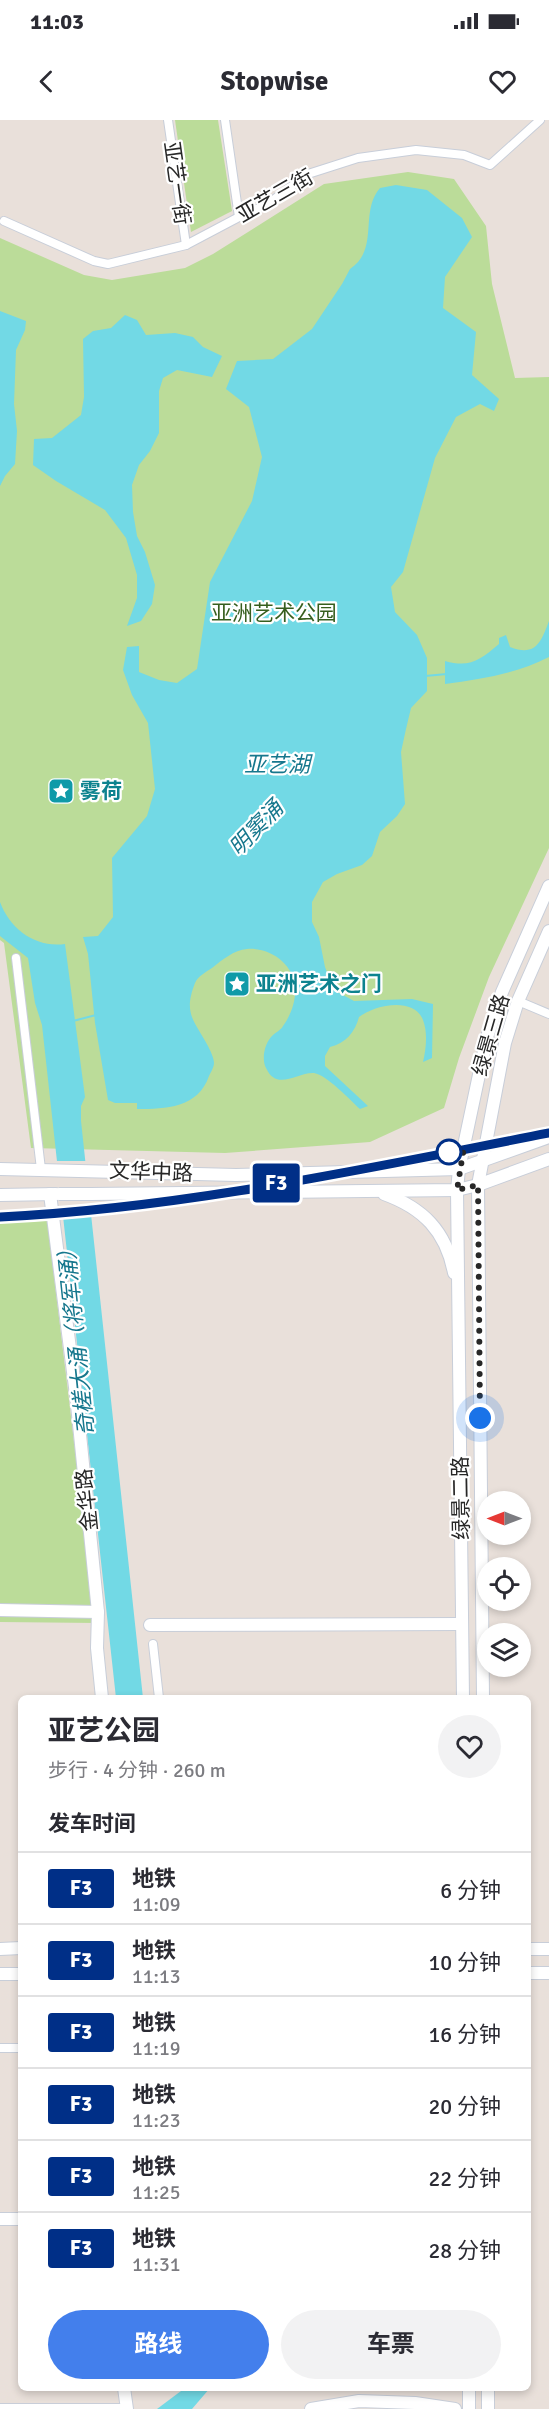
<!DOCTYPE html>
<html lang="zh">
<head>
<meta charset="utf-8">
<style>
  :root { --surface:#fff; --page:#f2f2f3; --text:#2b2b33; --muted:#7c7c81; --line:#e1e1e2; --accent:#437fec }
  body { margin:0; font-family:Signika,"Noto Sans SC",sans-serif; background:var(--page); color:var(--text); height:100vh; display:flex; flex-direction:column; font-size:22px; white-space:nowrap }
  * { box-sizing:border-box; margin:0 }
  p { font-size:20px; color:var(--muted) }
  .icon { flex:none; width:33px; height:33px; fill:none; stroke:currentColor; stroke-width:2; stroke-linecap:round; stroke-linejoin:round }
  .map { position:relative; flex:1; overflow:hidden }
  .sheet { position:absolute; left:18px; top:1575px; width:513px; height:696px; display:flex; flex-direction:column; background:var(--surface); border-radius:9px; box-shadow:0 3px 9px #0003 }
  .sheet>* { flex:none }
  .badge { padding:0 12px; border-radius:4px; font-size:21px; line-height:39px }
  .needle { width:39px; rotate:270deg }
  .fabs { position:absolute; left:477px; top:1371px; display:grid; gap:12px }
  .fabs a { display:grid; place-items:center; width:54px; height:54px; border-radius:50%; background:var(--surface); box-shadow:0 3px 9px #0003; font-size:30px }
  .you { position:absolute; width:30px; height:30px; margin:-15px; border:4px solid #fff; border-radius:50%; background:#1a73e8; box-shadow:0 0 0 9px #1a73e833 }
  .map>.badge { position:absolute; translate:-50% -50%; box-shadow:0 0 0 3px #fff }
  h2 { padding:0 30px; font-size:22px; line-height:54px }
  .round { display:grid; place-items:center; flex:none; width:63px; height:63px; border-radius:32px; background:var(--page) }
  .overview { display:flex; align-items:center; justify-content:space-between; height:102px; padding:0 30px }
  h1 { font-size:28px; font-weight:700; line-height:45px }
  .action { display:flex; gap:12px; margin-top:auto; padding:12px 30px }
  .action a { flex:1; height:69px; border-radius:36px; background:var(--accent); color:#fff; font-size:24px; font-weight:700; line-height:69px; text-align:center }
  .action a+a { background:var(--page); color:var(--text) }
  ul { padding:0; list-style:none }
  li { display:flex; align-items:center; gap:18px; height:72px; padding:0 30px; border-top:2px solid var(--line) }
  li div { flex:1 }
  li b { display:block; font-size:22px }
  li em { font-style:normal }
  li .badge { min-width:66px; font-weight:700; text-align:center }
  .status { display:flex; justify-content:space-between; align-items:center; height:42px; padding:0 30px; background:var(--surface); direction:ltr }
  .status svg { height:16px; fill:currentColor }
  header { display:flex; justify-content:space-between; align-items:center; height:78px; padding:0 30px; background:var(--surface); font-size:27px; font-weight:700 }
  .map>svg:first-child { display:block }
</style>
</head>
<body>
<div class="status"><b>11:03</b><svg viewBox="0 0 49 12"><path d="M0 12V9h3v3zM5 12V6h3v6zM10 12V3h3v9zM15 12V0h3v12zM26 1h20v11H26zM47 4h2v5h-2z"/></svg></div>
<header><svg class="icon" aria-label="back" viewBox="0 0 24 24"><path d="M15 5l-7 7 7 7"/></svg>Stopwise<svg class="icon" aria-label="heart" viewBox="0 0 24 24"><path d="M12 20l-8-8c-3-5 5-10 8-4 3-6 11-1 8 4z"/></svg></header>
<div class="map">
<svg width="549" height="2289" viewBox="0 0 549 2289">
  <rect width="100%" height="100%" fill="#e9e0da"/>
  <!-- green -->
  <g fill="#bbdc99">
    <polygon points="175,0 218,0 232,91 191,112"/>
    <polygon points="408,52 454,59 486,106 492,164 515,258 549,257 549,728 489,857 459,938 444,988 370,1022 225,1033 31,1028 4,823 0,820 0,118 84,155 112,160 185,148 213,134 324,64"/>
    <polygon points="0,1090 46,1090 96,1503 0,1502"/>
  </g>
  <!-- water -->
  <g fill="#72d9e5">
    <path d="M396,65L427,70L462,98L472,117L445,157L443,188L476,212L472,255L499,279L494,291L480,284L456,297L435,338L403,452L391,467L395,492L417,515L427,538V571L411,588L406,609L401,632L405,684L397,696L380,712L372,736L362,745L337,754L323,762L312,782V802L319,817L325,847L334,870L354,881L412,879L433,884L432,938L423,942C426,929 428,913 423,900C414,876 374,885 359,897C355,912 346,923 330,927L325,936V946L368,986L360,989C350,980 327,955 314,953C297,952 277,972 266,948C261,938 265,922 273,915C276,912 281,910 283,906C291,895 296,881 295,868C294,844 270,827 247,829C234,830 222,840 212,848C206,852 198,856 195,863C183,894 194,900 208,926C210,930 214,938 214,943C214,947 211,952 209,956C198,988 166,989 137,989V983H115L108,980L95,903L88,834L83,817L98,816L113,797L112,738L147,696L155,669L148,603L132,575L123,550L127,527L139,526V552L159,560L177,563L197,549L210,462L252,381L262,337L249,287L226,269L237,241L273,239L312,209L342,164L350,149C380,129 359,92 380,68Z"/>
    <polygon points="0,191 26,201 25,210 16,230 14,284 17,311 15,344 5,356 0,366"/>
    <polygon points="125,195 137,200 146,215 175,213 193,217 203,227 222,236 212,257 177,250 163,258 159,271 159,313 150,331 139,345 132,365 133,392 137,416 145,432 155,465 152,484 141,501 127,506 137,478 137,455 126,418 105,390 56,361 33,345 34,319 52,318 81,295 84,277 83,219 93,211 111,208"/>
    <path d="M549,501V537C516,554 481,559 445,564V541C470,548 480,540 499,524V518L506,515L510,527C536,537 541,522 549,501Z"/>
    <path d="M0,782C10,809 35,828 65,824L85,977L81,986V1001L143,1578H116L42,905L35,883L28,838L0,816Z"/>
    <polygon points="185,2268 210,2268 192,2289 157,2289"/>
  </g>
  <!-- pier -->
  <polygon fill="#e9e0da" points="56,1041 87,1041 91,1090 61,1090"/>
  <g fill="none" stroke-linecap="round" stroke-linejoin="round">
    <!-- stream -->
    <g stroke="#72d9e5" stroke-width="2">
      <polyline points="425,556 447,554"/>
      <polyline points="73,901 96,895"/>
    </g>
    <!-- street casing -->
    <g stroke="#c8ced9" stroke-width="10">
      <g id="street">
        <polyline points="168,0 186,125"/>
        <polyline points="225,0 239,97"/>
        <polyline points="4,101 94,141 108,144 186,125 239,97 268,84 308,54 358,38 416,30 464,35 490,45 540,0"/>
        <polyline points="16,838 41,1049"/>
        <polyline points="518,881 549,894"/>
        <polyline points="153,1524 159,1578"/>
        <polyline points="0,1928 21,1928"/>
        <polyline points="0,2288 126,2288"/>
      </g>
    </g>
    <!-- secondary casing -->
    <g stroke="#c8ced9" stroke-width="14">
      <g id="secondary">
        <polyline points="0,1049 236,1055 459,1049 549,1017"/>
        <polyline points="50,1074 76,1275 98,1492 97,1528 102,1578"/>
        <polyline points="90,1074 457,1070 478,1065 549,1039"/>
        <path d="M384,1074C423,1088 446,1111 454,1153"/>
        <polyline points="0,1075 56,1074"/>
        <polyline points="0,1490 98,1492"/>
        <polyline points="150,1505 462,1504"/>
        <polyline points="463,1578 457,1070 459,1049 487,917 502,872 549,766"/>
        <polyline points="483,1578 478,1065 505,923 518,881 549,811"/>
        <polyline points="0,1829 21,1828"/>
        <polyline points="528,1829 549,1829"/>
        <polyline points="528,1853 549,1853"/>
        <polyline points="0,1854 21,1854"/>
        <polyline points="0,2099 21,2099"/>
        <polyline points="124,2268 127,2289"/>
        <polyline points="469,2268 469,2289"/>
        <polyline points="488,2268 488,2289"/>
        <polyline points="311,2289 359,2281 415,2283 455,2289"/>
      </g>
    </g>
    <!-- street -->
    <use href="#street" stroke="#fff" stroke-width="8"/>
    <!-- secondary -->
    <use href="#secondary" stroke="#fff" stroke-width="12"/>
    <!-- secondary-bridge casing -->
    <g stroke="#c8ced9" stroke-width="14" stroke-linecap="butt">
      <polyline id="secondary-bridge" points="59,1074 90,1074"/>
    </g>
    <!-- secondary-bridge -->
    <use href="#secondary-bridge" stroke="#fff" stroke-width="12"/>
  </g>
  <g fill="none" stroke-linecap="round" stroke-linejoin="round">
    <!-- line casing -->
    <g stroke="#fff" stroke-width="14">
      <path id="line" d="M0,1097C185,1088 368,1048 549,1013"/>
    </g>
    <!-- line -->
    <use href="#line" stroke="#002f87" stroke-width="9"/>
    <!-- walk -->
    <polyline stroke="#272727" stroke-width="6" stroke-dasharray="0 10.8" points="449,1032 464,1027 457,1070 478,1065 480,1298"/>
  </g>
  <!-- icons -->
  <defs>
    <g id="sight-square" transform="scale(1.35)"><rect x="-9" y="-9" width="18" height="18" rx="4" fill="#0f9aa8" stroke="#fff"/><path d="M0-6L1.8-2.2L6-1.7L2.9 1.2L3.7 5.4L0 3.3L-3.7 5.4L-2.9 1.2L-6-1.7L-1.8-2.2Z" fill="#fff"/></g>
  </defs>
  <g fill-rule="evenodd">
    <use href="#sight-square" x="61" y="671"/>
    <use href="#sight-square" x="237" y="864"/>
  </g>
  <!-- markers -->
  <circle fill="#fff" stroke="#002f87" stroke-width="3" cx="449" cy="1032" r="12"/>
  <g text-anchor="middle" dominant-baseline="central" stroke-width="4.5" stroke-linejoin="round" paint-order="stroke">
    <!-- street labels -->
    <g font-size="21" fill="#272727" stroke="#fff">
      <text transform="translate(177 63) rotate(82)">亚艺一街</text>
      <text transform="translate(275 76) rotate(-30)">亚艺三街</text>
      <text transform="translate(491 915) rotate(-74)">绿景三路</text>
      <text transform="translate(151 1052) rotate(2)">文华中路</text>
      <text transform="translate(461 1378) rotate(-91)">绿景二路</text>
      <text transform="translate(87 1380) rotate(-96)">金华路</text>
    </g>
    <!-- park labels -->
    <g font-size="21" fill="#365e1e" stroke="#fff">
      <text x="274" y="493">亚洲艺术公园</text>
    </g>
    <!-- culture labels -->
    <g font-size="21" font-weight="bold" fill="#0d838f" stroke="#fff" text-anchor="start">
      <text x="80" y="671">雾荷</text>
      <text x="256" y="864">亚洲艺术之门</text>
    </g>
    <!-- water labels -->
    <g font-size="22" font-style="italic" fill="#16778d" stroke="#fff">
      <text x="277" y="644">亚艺湖</text>
      <text transform="translate(256 708) rotate(-46)">明窦涌</text>
      <text transform="translate(76 1217) rotate(-96)">奇槎大涌（将军涌）</text>
    </g>
  </g>
</svg>
<div class="fabs">
<a><svg class="needle" viewBox="-14 -14 28 28"><path d="M0-13l5 13h-10z" fill="#e53935"/><path d="M0 13l5-13h-10z" fill="#7c7c81"/></svg></a>
<a><svg class="icon" aria-label="locate" viewBox="0 0 24 24"><circle cx="12" cy="12" r="6"/><path d="M12 2v4M12 18v4M2 12h4M18 12h4"/></svg></a>
<a><svg class="icon" aria-label="layers" viewBox="0 0 24 24"><path d="M12 4l9 5-9 5-9-5zM3 14l9 5 9-5"/></svg></a>
</div>
<div class="you" style="left:480px;top:1298px"></div>
<b class="badge" style="left:276px;top:1063px;background:#002f87;color:#fff">F3</b>
<section class="sheet">
<div class="overview"><div><h1>亚艺公园</h1><p>步行 · 4 分钟 · 260 m</p></div><a class="round"><svg class="icon" aria-label="heart" viewBox="0 0 24 24"><path d="M12 20l-8-8c-3-5 5-10 8-4 3-6 11-1 8 4z"/></svg></a></div>
<h2>发车时间</h2>
<ul>
<li><span class="badge" style="background:#002f87;color:#fff">F3</span><div><b>地铁</b><p>11:09</p></div><em>6 分钟</em></li>
<li><span class="badge" style="background:#002f87;color:#fff">F3</span><div><b>地铁</b><p>11:13</p></div><em>10 分钟</em></li>
<li><span class="badge" style="background:#002f87;color:#fff">F3</span><div><b>地铁</b><p>11:19</p></div><em>16 分钟</em></li>
<li><span class="badge" style="background:#002f87;color:#fff">F3</span><div><b>地铁</b><p>11:23</p></div><em>20 分钟</em></li>
<li><span class="badge" style="background:#002f87;color:#fff">F3</span><div><b>地铁</b><p>11:25</p></div><em>22 分钟</em></li>
<li><span class="badge" style="background:#002f87;color:#fff">F3</span><div><b>地铁</b><p>11:31</p></div><em>28 分钟</em></li>
</ul>
<div class="action"><a>路线</a><a>车票</a></div>
</section>
</div>
</body>
</html>
